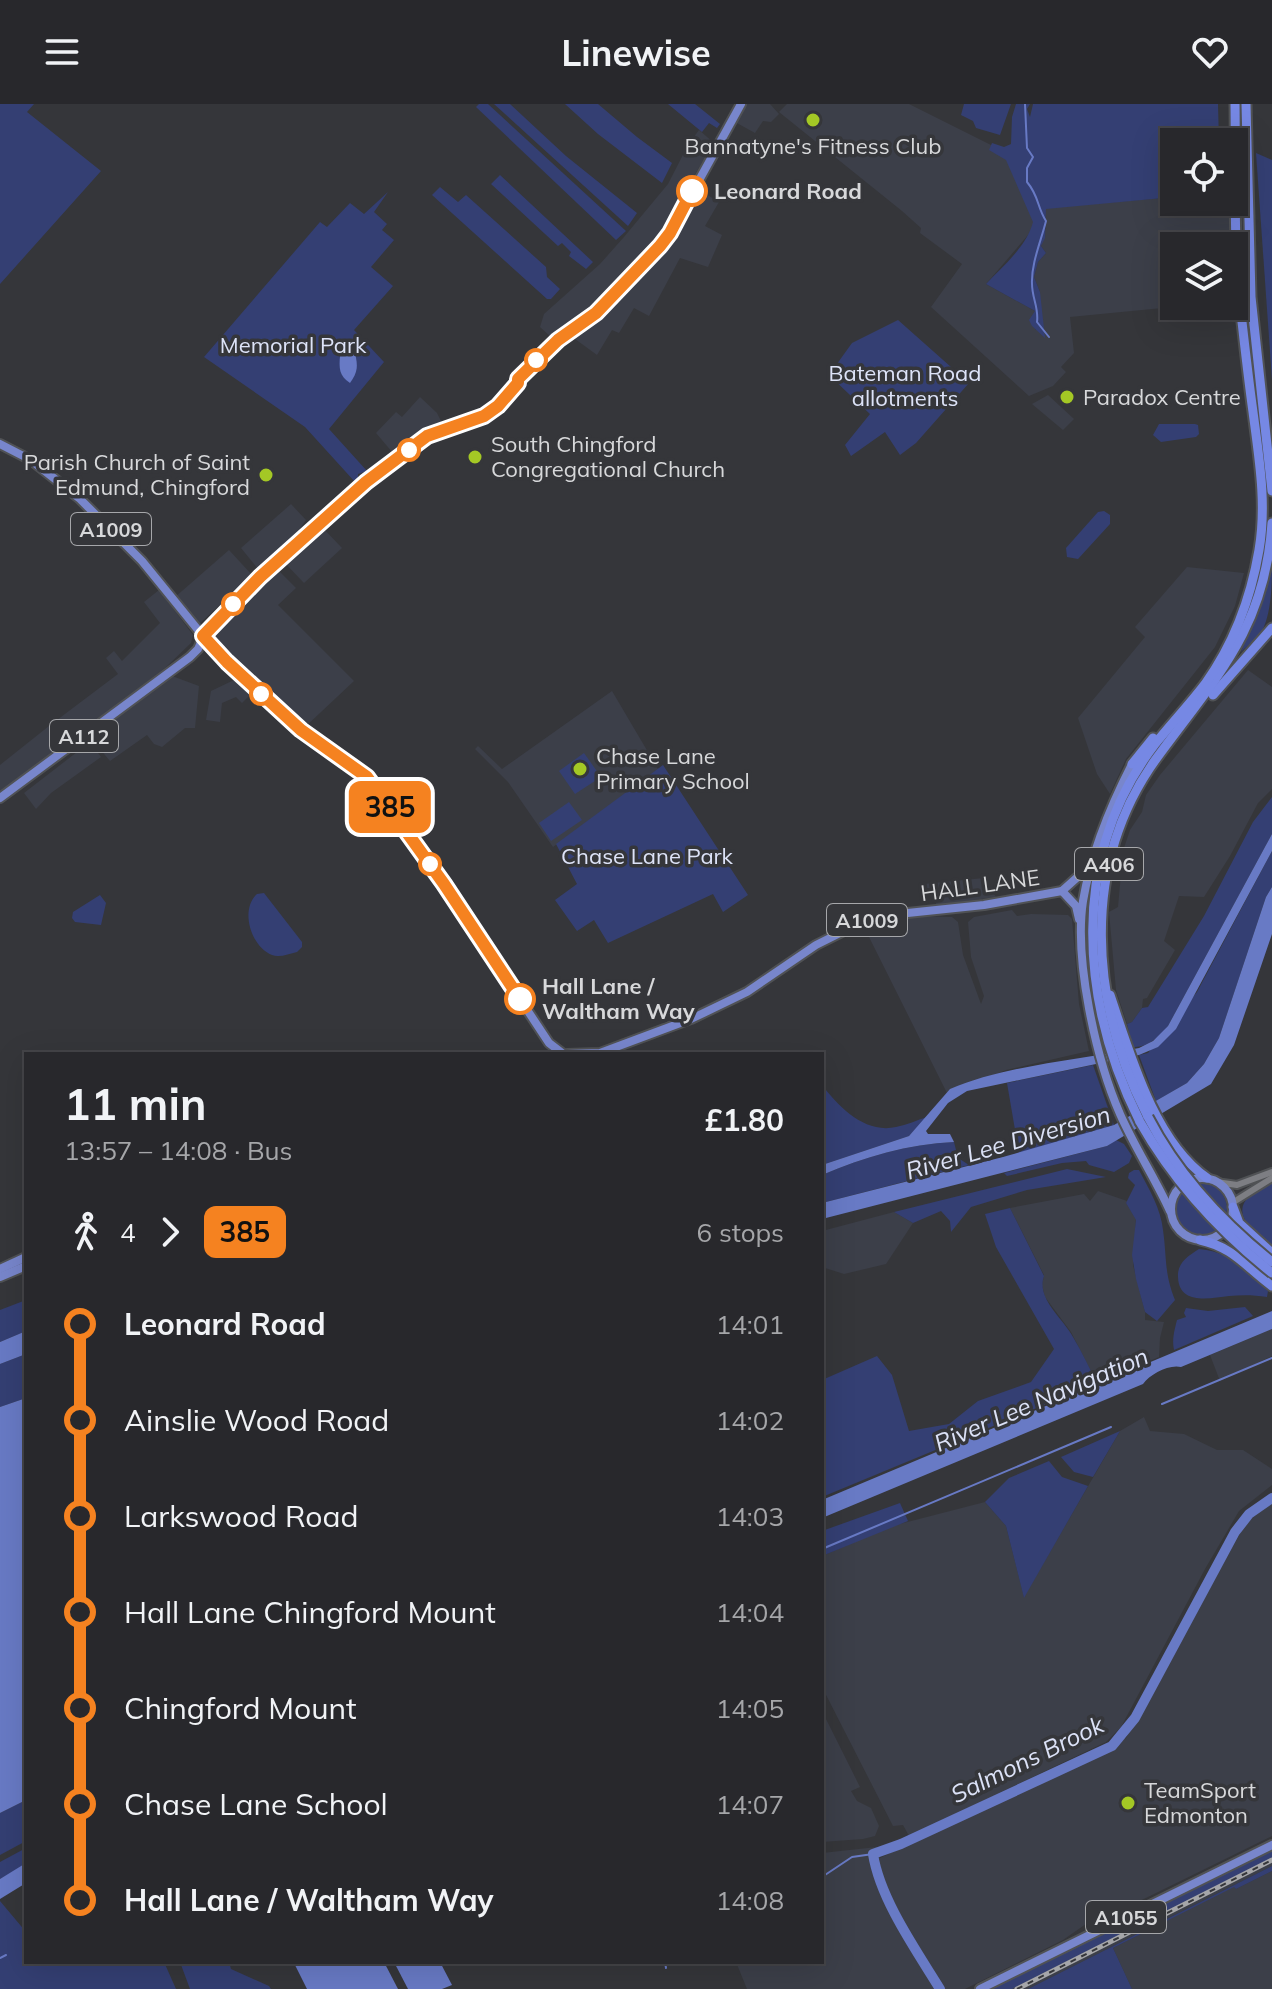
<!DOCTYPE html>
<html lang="en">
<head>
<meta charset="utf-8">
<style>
  :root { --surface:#28282c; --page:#343438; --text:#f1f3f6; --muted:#a5a6a9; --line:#444448 }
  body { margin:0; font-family:Mulish,sans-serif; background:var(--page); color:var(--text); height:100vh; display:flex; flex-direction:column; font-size:30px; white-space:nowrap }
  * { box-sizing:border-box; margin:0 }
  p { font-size:26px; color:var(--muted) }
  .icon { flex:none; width:44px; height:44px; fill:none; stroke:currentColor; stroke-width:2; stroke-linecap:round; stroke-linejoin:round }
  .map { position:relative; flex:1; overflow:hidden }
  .sheet { position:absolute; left:24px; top:948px; width:800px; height:912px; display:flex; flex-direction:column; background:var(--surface); border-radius:0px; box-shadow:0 8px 32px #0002,0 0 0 2px var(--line) }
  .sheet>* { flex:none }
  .badge { padding:0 16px; border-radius:12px; font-size:28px; line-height:52px }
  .controls { position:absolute; left:1160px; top:24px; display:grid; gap:16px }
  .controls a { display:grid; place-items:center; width:88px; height:88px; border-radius:0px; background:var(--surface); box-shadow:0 8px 32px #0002,0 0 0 2px var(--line); font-size:40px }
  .map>.badge { position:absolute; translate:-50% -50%; box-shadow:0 0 0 4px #fff }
  .legs { display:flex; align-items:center; gap:12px; height:88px; padding:0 40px; font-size:26px }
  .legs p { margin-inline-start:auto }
  .head { display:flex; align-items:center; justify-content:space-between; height:136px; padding:0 40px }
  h1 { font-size:44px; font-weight:700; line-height:60px }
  ul { padding:0 40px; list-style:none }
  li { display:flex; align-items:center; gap:28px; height:96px; font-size:30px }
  li i { display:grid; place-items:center; width:12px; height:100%; margin:0 10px; background:currentColor }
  li i::after { content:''; width:20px; height:20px; margin:-10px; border:6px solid; border-radius:50%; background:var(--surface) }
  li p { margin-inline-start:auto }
  li:first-child i { background:linear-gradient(#0000 50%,currentColor 0) }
  li:last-child i { background:linear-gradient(currentColor 50%,#0000 0) }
  header { display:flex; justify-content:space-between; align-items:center; height:104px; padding:0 40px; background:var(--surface); font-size:36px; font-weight:700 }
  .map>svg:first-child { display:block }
</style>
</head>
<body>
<header><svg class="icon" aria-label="menu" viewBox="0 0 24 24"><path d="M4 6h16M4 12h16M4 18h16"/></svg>Linewise<svg class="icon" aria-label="heart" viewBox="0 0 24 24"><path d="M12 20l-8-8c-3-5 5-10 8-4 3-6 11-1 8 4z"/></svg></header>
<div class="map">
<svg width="1272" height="1885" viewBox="0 0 1272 1885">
  <rect width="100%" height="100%" fill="#35363a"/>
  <!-- built -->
  <g fill="#3c3f49">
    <polygon points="746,0 770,0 779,10 771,18 763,17 755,29 735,18"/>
    <polygon points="787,0 909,0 1015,53 1035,117 1029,130 986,180 1035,207 1033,221 1036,226 1040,188 1034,173 1038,158 1046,149 1041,142 1046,123 1046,104 1174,93 1174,98 1229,98 1230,142 1174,142 1174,202 1183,202 1070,213 1074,249 1061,263 1066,268 1053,282 1029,292 931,203 962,160 920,129 921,124 902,107 779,8"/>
    <polygon points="699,26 714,39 689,80 719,98 705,122 722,131 708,163 680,154 649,212 634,204 619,229 612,226 597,251 560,224 550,232 540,223 544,210 600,160 624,133 668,80 688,41"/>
    <polygon points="1048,291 1074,315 1063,326 1032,300"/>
    <polygon points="420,293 437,309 442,319 425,325 393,349 376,329 396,308 402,313"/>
    <polygon points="291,400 306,416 293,434 258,465 241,444"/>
    <polygon points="320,421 342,444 304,479 283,457"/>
    <polygon points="229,446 252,471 198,521 174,494"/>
    <polygon points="1187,463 1244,469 1235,502 1215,543 1126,655 1110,690 1097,670 1078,614 1145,533 1135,523"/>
    <polygon points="277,465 296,484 278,501 354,577 304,624 210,536 232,509"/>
    <polygon points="159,486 193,531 191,539 165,564 70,637 57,616 118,570 106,554 114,547 122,557 160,519 144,498"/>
    <polygon points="1248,566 1272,583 1272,685 1258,699 1230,752 1204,793 1179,792 1164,837 1175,846 1147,894 1143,895 1142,904 1132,918 1127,920 1116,886 1109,808 1118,803 1123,747 1130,726 1142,708 1146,691 1160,671"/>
    <polygon points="172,572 199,582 195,624 185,624 162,643 154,640 147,631 110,657 90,633"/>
    <polygon points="234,576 250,591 242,599 236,593 222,599 220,618 206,616 211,587"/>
    <polygon points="612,587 658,665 553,743 508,678 475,645 478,642 502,665"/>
    <polygon points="49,622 62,641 0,689 0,661"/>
    <polygon points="90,638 101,653 51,689 36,705 24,689"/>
    <polygon points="984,774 996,793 937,801 924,780"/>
    <polygon points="1012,806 1017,812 1031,810 1068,811 1072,815 1079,900 1089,947 1006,966 947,989 864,823 909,812 952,813 958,818 963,851 981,900 984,892 971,853 968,818 974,813"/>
    <polygon points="1098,1087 1127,1097 1126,1099 1136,1115 1133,1161 1145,1208 1145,1216 1164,1218 1160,1234 1159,1253 1097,1279 1071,1228 1045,1193 1042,1181 1044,1171 1010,1104 1084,1090 1090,1097"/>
    <polygon points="894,1108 913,1119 886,1160 844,1170 822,1163 822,1127"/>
    <polygon points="1272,1225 1272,1252 1220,1277 1210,1251"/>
    <polygon points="1144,1313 1150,1327 1184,1330 1217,1346 1243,1346 1272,1365 1272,1381 1239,1407 1205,1465 1121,1623 1106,1638 909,1732 903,1721 893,1722 822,1583 822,1452 892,1422 985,1398 1006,1422 1024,1493 1120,1327"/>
    <polygon points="1272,1396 1272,1732 1099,1817 1093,1815 1063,1836 965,1885 747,1885 736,1858 822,1858 822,1749 877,1743 880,1754 1126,1634 1251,1410"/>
    <polygon points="822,1607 860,1683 851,1687 857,1697 871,1704 879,1722 875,1732 863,1735 822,1738"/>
    <polygon points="1272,1754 1272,1762 1028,1885 1012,1885"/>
    <polygon points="1272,1767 1272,1885 1132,1885 1113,1844 1234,1782 1236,1785"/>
  </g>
  <!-- green -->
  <g fill="#343f73">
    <polygon points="0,0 34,0 27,8 101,67 0,180"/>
    <polygon points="479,0 488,0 626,127 616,136 476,3"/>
    <polygon points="494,0 510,0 566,52 637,109 628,122"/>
    <polygon points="565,0 598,0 637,33 672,59 662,79 598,30"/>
    <polygon points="668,0 695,0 720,20 717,24 709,19 702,28"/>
    <polygon points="964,0 1011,0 1000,31 976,24 973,17 961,11"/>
    <path d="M1016,0H1030L1027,5L1030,13L1033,0H1218L1219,38H1174V93L1046,105L1045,134L1041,142L1046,149L1038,158L1034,173L1040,188L1045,234L1032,222L1029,216L1035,207L986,180C1003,162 1027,142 1033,118L1006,56L989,46L992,39L1004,43L1011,40L1012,13Z"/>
    <polygon points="1256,49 1272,56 1272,276"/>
    <polygon points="500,71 593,158 586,165 569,152 571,148 562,139 558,142 491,80"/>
    <polygon points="440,83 458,98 466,91 546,163 547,173 560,185 551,195 547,195 432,91"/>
    <polygon points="388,88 374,108 387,120 382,126 394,136 371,163 393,182 354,226 384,258 329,325 367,367 358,370 358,375 355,378 305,323 204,253 320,118 327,123 350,99 364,110"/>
    <polygon points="898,216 969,279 916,339 900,351 885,328 851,352 845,341 870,310 829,271 852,239"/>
    <polygon points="1159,320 1195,320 1198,321 1199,330 1196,333 1161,338 1153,331"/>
    <polygon points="1104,407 1110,411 1110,420 1078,455 1067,453 1066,444 1098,408"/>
    <path d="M1272,455C1272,477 1272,506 1263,525C1258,534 1248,541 1241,548L1262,495Z"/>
    <polygon points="584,649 601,673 575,690 559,667"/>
    <polygon points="663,661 748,791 723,808 713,790 608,839 594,816 577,827 555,796 577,780 556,740"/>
    <path d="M1272,693V730L1168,922C1159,933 1147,944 1133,943L1127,920L1132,918L1142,904L1148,903L1204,812L1253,718Z"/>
    <polygon points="569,698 582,716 551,737 539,719"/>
    <polygon points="1272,747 1272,783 1266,793 1219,934 1204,960 1187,979 1156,997 1139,951 1148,949 1197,888"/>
    <path d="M264,789L302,838V843L297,848C289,850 279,854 272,851C250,842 240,805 257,790Z"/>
    <polygon points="100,791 106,799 101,821 75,818 72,814 73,808"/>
    <polygon points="1093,961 1114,1021 1019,1049 1007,979"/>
    <path d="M822,981C839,1003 865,1030 896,1023C907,1021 917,1016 927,1013L909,1032L822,1061Z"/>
    <polygon points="1116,1036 1124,1040 1132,1052 1129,1059 1114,1068 1089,1061 1086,1057 1062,1059 1007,1072 1004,1069 1107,1042"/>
    <path d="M954,1038L958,1054L969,1061L822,1099V1071C864,1053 908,1040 954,1038Z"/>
    <polygon points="1067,1065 1106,1073 1027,1086 971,1103 951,1128 950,1117 941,1107 913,1119 894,1108"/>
    <path d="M1134,1066H1139C1149,1085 1161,1105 1163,1126C1167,1154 1164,1169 1175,1196L1157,1217L1145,1208L1136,1175L1132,1151L1136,1116L1126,1099L1135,1081L1128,1074L1129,1069Z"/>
    <path d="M1272,1078V1141C1237,1117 1228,1098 1272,1078Z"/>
    <circle cx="1201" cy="1105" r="26"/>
    <path d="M1010,1104L1044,1172C1036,1195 1063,1214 1073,1233C1082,1248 1089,1263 1097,1279L822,1393V1276L877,1252L892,1271L909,1327L949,1320L978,1297L1031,1278L1054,1245L996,1143L985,1110Z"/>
    <path d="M1199,1145C1231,1147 1246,1169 1268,1187L1267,1193C1254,1191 1242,1191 1229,1192C1211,1194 1179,1202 1178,1173C1177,1159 1188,1152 1199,1145Z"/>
    <polygon points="26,1196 26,1227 0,1238 0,1206"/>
    <path d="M1245,1203L1253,1212L1174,1246C1172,1235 1174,1228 1177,1216L1186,1213L1184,1209L1186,1204L1208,1207Z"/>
    <polygon points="26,1250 26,1294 0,1303 0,1260"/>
    <polygon points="1120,1327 1093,1373 1074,1368 1061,1353"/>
    <polygon points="1049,1357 1062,1373 1088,1382 1024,1494 1006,1422 985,1398 1009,1374"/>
    <polygon points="900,1399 908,1417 822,1452 822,1427"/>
    <polygon points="26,1696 26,1737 0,1751 0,1709"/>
    <polygon points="1272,1742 1272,1754 1012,1885 988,1885"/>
    <polygon points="26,1744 26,1761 0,1775 0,1758"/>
    <polygon points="1272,1762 1272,1767 1236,1785 1234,1783 1113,1844 1132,1885 1028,1885"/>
    <polygon points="0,1797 26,1828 26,1858 164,1858 176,1885 0,1885"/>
    <polygon points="180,1858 229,1858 231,1865 269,1882 271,1885 190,1885"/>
  </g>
  <!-- water -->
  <g fill="#687ac5">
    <path d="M349,246L355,249C358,262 358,268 350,279C339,272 339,264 340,252Z"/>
    <path d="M1272,730V747L1176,925L1158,943L1139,951L967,987L948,999L926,1027L928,1030H950L954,1038C908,1040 864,1053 822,1071V1061L909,1032L950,985C1007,961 1079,956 1139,944L1153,937L1168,922Z"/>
    <polygon points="1272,783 1272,830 1234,941 1211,980 1107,1042 822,1115 822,1099 1003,1053 1114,1021 1187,979 1204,960 1219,934 1266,793"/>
    <path d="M1272,1207V1225L1181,1263C1169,1260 1150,1270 1143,1280L822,1414V1396Z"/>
    <polygon points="26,1227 26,1250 0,1260 0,1238"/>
    <polygon points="26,1294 26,1696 0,1709 0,1303"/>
    <polygon points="26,1759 26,1779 0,1795 0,1775"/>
    <polygon points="300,1858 384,1858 398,1885 307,1885 295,1861"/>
    <polygon points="394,1858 440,1858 452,1881 442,1885 408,1885"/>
  </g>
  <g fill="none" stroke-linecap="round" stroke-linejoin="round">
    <!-- stream -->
    <g stroke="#687ac5" stroke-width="2">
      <path d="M1025,0L1027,44L1033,53L1027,64V78C1039,92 1037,103 1046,117C1041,137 1031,160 1032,180C1032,194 1039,204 1037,218L1049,233"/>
      <polyline points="1162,1300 1272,1254"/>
      <polyline points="822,1445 1111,1323"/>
      <polyline points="822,1773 852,1753 873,1750"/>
      <polyline points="0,1854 6,1851"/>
      <polyline points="665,1858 666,1864"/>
    </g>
    <!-- river -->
    <path stroke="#687ac5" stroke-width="10" d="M940,1885C916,1846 880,1795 873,1750L901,1740L1112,1642L1135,1614L1235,1428L1249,1410L1272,1394"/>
    <!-- tertiary casing -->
    <g stroke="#505255" stroke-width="10">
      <g id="tertiary">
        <polyline points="1216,1078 1237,1081 1272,1068"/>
        <polyline points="1232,1099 1272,1074"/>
      </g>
    </g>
    <!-- primary casing -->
    <g stroke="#505255" stroke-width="12">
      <g id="primary">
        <polyline points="0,340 31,356 79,394 142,457 216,548 313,636 367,673 444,780 549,939 562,949"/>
        <path d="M1132,660C1110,703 1091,749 1083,797C1074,856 1096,955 1120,1010C1135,1044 1155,1074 1170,1107"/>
        <polyline points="0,694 190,553 198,545 206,527 248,484 361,382 427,332 475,317 492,307 540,251 603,203 670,129 741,0"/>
        <polyline points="1062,787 1076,802 1079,815"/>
        <polyline points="567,950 600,949 691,915 747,888 816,841 864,817 898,810 984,801 1062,787 1091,761"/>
        <circle cx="1202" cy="1105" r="31"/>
        <polyline points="0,1165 26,1153"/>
        <polyline points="0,1173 26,1162"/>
        <polyline points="980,1885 1272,1741"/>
      </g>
    </g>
    <!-- trunk casing -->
    <g stroke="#505255" stroke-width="13">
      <g id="trunk">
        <polyline points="1246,0 1251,193 1272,387"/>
        <polyline points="1213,591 1272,524"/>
        <polyline points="1132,660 1153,634"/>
        <path d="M1110,891C1130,950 1154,1037 1207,1074"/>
        <path d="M1148,1013C1090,900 1079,762 1156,655C1215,574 1265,526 1272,419"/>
        <path d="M1140,1018C1080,898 1069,752 1155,640C1171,620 1189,601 1205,580C1233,541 1251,493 1259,446C1267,400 1259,354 1253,308C1248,272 1244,236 1240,200C1233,134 1236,66 1235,0"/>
        <polyline points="1233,1103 1239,1119 1272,1149"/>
        <path d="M1200,1136C1233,1143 1246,1163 1272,1182"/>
      </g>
    </g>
    <!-- tertiary -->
    <use href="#tertiary" stroke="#7d7e83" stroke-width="6"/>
    <!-- primary -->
    <use href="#primary" stroke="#7886cc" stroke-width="8"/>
    <!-- trunk -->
    <use href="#trunk" stroke="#7688e4" stroke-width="9"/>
    <!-- rail casing -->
    <g stroke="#a5a6a9" stroke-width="5">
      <polyline id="rail" points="1017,1885 1272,1756"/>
    </g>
    <!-- rail -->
    <use href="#rail" stroke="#35363a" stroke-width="2" stroke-dasharray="6" stroke-linecap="butt"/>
    <!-- trunk-bridge casing -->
    <g stroke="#505255" stroke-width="13" stroke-linecap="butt">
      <g id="trunk-bridge">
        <path d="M1148,1013C1178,1071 1222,1118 1272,1158"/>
        <path d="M1140,1018C1174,1078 1218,1126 1272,1169"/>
      </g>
    </g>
    <!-- trunk-bridge -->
    <use href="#trunk-bridge" stroke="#7688e4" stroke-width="9"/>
  </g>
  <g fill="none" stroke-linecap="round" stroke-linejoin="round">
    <!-- line-1 casing -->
    <g stroke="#fff" stroke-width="18">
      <polyline id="line-1" points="520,895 444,780 367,673 301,626 227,558 203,532 260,473 366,378 427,332 484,312 498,302 518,279 518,275 558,236 596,209 660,142 670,129 692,87"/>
    </g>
    <!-- line-1 -->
    <use href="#line-1" stroke="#f58220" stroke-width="12"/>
  </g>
  <!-- markers -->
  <g fill="#a4c825" stroke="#35363a" stroke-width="3">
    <circle cx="813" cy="16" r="8"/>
    <circle cx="1067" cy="293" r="8"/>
    <circle cx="475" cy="353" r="8"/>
    <circle cx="266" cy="371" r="8"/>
    <circle cx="580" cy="665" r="8"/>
    <circle cx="1128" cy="1699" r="8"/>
  </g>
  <g fill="#fff" stroke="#f58220" stroke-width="4">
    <circle cx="692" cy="87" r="14"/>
    <circle cx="536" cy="256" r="10"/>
    <circle cx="409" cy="346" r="10"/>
    <circle cx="233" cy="500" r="10"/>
    <circle cx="261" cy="590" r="10"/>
    <circle cx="430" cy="760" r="10"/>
    <circle cx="520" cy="895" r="14"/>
  </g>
  <g text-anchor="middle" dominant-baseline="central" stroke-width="7" stroke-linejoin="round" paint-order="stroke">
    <!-- shield labels -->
    <g fill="#35363a" stroke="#a6a7aa" stroke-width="2">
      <rect x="71" y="409" width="80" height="32" rx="6"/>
      <rect x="50" y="616" width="68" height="32" rx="6"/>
      <rect x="1075" y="744" width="68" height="32" rx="6"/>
      <rect x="827" y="800" width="80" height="32" rx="6"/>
      <rect x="1086" y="1797" width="80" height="32" rx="6"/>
    </g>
    <g font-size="20" font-weight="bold" fill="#d7d8da">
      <text x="111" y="425">A1009</text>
      <text x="84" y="632">A112</text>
      <text x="1109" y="760">A406</text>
      <text x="867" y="816">A1009</text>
      <text x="1126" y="1813">A1055</text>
    </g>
    <!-- poi labels -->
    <g font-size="22" fill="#d7d8da" stroke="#35363a" text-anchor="start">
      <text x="813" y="42" text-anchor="middle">Bannatyne's Fitness Club</text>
      <text x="1083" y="293">Paradox Centre</text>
      <text x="491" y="340">South Chingford<tspan x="491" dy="25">Congregational Church</tspan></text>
      <text x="250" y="358" text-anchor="end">Parish Church of Saint<tspan x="250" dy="25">Edmund, Chingford</tspan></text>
      <text x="596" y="652">Chase Lane<tspan x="596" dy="25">Primary School</tspan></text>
      <text x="1144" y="1686">TeamSport<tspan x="1144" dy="25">Edmonton</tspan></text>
    </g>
    <!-- stop labels -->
    <g font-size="22" font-weight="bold" fill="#d7d8da" stroke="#35363a" text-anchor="start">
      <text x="714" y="87">Leonard Road</text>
      <text x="542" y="882">Hall Lane /<tspan x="542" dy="25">Waltham Way</tspan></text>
    </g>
    <!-- park labels -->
    <g font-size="22" fill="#dde3f8" stroke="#35363a">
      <text x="293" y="241">Memorial Park</text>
      <text x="905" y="269">Bateman Road<tspan x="905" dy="25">allotments</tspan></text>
      <text x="647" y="752">Chase Lane Park</text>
    </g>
    <!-- street labels -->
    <g font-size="22" fill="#d7d8da" stroke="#35363a">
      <text transform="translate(980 781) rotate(-8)">HALL LANE</text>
    </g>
    <!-- water labels -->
    <g font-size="24" font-style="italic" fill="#dce2f7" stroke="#35363a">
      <text transform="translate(1008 1038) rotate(-16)">River Lee Diversion</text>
      <text transform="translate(1041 1295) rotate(-23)">River Lee Navigation</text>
      <text transform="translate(1027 1655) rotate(-26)">Salmons Brook</text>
    </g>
  </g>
</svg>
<div class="controls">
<a><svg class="icon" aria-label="locate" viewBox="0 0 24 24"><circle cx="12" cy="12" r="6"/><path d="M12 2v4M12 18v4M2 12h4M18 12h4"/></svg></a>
<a><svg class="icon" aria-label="layers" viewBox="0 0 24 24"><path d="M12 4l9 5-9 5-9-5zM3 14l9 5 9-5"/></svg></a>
</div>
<b class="badge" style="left:390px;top:703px;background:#f58220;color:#111">385</b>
<section class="sheet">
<div class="head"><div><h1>11 min</h1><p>13:57 – 14:08 · Bus</p></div><b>£1.80</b></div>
<div class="legs"><svg class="icon" aria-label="walk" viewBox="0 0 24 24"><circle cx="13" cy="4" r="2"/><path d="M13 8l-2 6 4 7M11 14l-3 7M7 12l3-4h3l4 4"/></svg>4<svg class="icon" aria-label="forward" viewBox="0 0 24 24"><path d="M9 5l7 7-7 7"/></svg><b class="badge" style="background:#f58220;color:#111">385</b><p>6 stops</p></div>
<ul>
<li><i style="color:#f58220"></i><b>Leonard Road</b><p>14:01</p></li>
<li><i style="color:#f58220"></i><span>Ainslie Wood Road</span><p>14:02</p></li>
<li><i style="color:#f58220"></i><span>Larkswood Road</span><p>14:03</p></li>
<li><i style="color:#f58220"></i><span>Hall Lane Chingford Mount</span><p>14:04</p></li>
<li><i style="color:#f58220"></i><span>Chingford Mount</span><p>14:05</p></li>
<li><i style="color:#f58220"></i><span>Chase Lane School</span><p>14:07</p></li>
<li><i style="color:#f58220"></i><b>Hall Lane / Waltham Way</b><p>14:08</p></li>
</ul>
</section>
</div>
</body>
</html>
